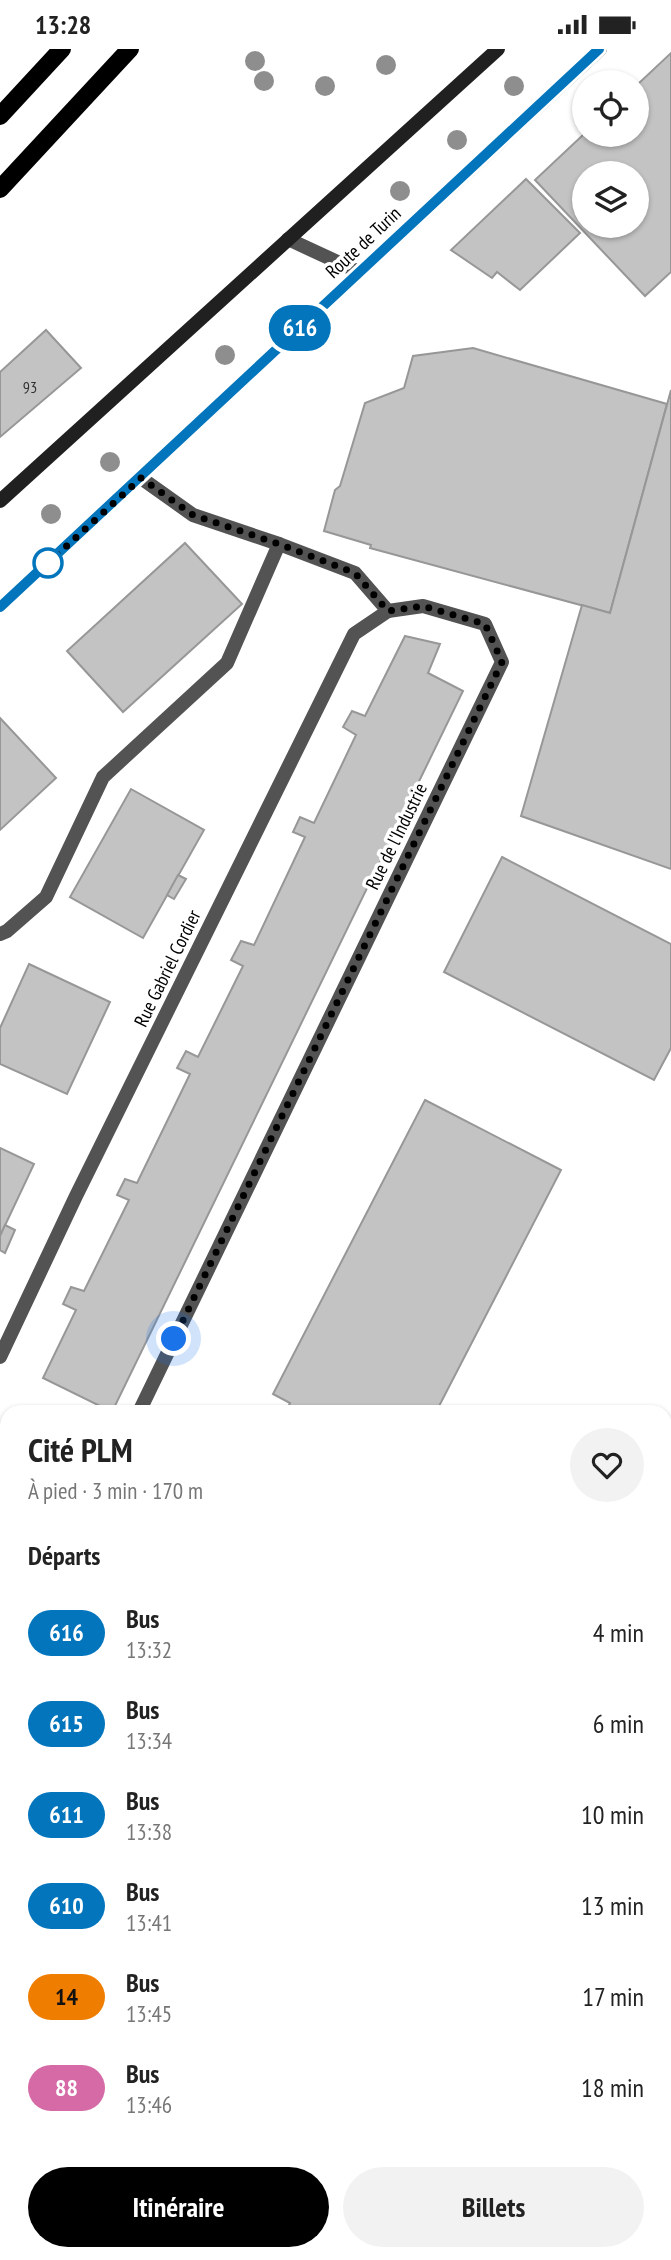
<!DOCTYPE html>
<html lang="fr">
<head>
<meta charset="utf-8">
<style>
  :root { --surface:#fff; --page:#f2f2f2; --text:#222; --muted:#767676; --accent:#000 }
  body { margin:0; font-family:"PT Sans Narrow",sans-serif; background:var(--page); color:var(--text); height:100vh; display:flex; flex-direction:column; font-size:26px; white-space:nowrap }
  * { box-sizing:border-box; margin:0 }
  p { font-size:23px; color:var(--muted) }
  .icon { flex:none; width:38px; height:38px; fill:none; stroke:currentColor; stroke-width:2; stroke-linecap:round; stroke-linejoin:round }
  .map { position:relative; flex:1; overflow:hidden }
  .side { position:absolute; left:0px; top:1356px; width:672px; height:856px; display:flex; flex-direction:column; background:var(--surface); border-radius:21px 21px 0 0; box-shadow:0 2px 5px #0004 }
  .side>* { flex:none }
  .badge { padding:0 14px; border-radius:23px; font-size:24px; line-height:46px }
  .tools { position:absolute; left:572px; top:21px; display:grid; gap:14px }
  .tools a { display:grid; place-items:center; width:77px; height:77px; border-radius:50%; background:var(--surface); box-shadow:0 2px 5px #0004; font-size:35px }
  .you { position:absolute; width:35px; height:35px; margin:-18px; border:5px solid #fff; border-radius:50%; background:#1a73e8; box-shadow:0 0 0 10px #1a73e833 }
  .map>.badge { position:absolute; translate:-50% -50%; box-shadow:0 0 0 4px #fff }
  h2 { padding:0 28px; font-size:26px; line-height:63px }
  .round { display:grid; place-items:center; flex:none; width:74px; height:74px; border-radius:37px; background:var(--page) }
  .overview { display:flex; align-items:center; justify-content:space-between; height:119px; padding:0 28px }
  h1 { font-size:33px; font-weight:600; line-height:52px }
  .cta { display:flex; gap:14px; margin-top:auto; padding:14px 28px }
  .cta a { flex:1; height:80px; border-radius:42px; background:var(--accent); color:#fff; font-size:28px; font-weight:600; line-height:80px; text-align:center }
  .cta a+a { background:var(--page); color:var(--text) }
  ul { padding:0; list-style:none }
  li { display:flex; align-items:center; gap:21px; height:91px; padding:0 28px }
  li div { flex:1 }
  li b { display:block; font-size:26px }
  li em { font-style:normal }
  li .badge { min-width:77px; font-weight:700; text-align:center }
  .status { display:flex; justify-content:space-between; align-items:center; height:49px; padding:0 35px; background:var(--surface); direction:ltr }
  .status svg { height:19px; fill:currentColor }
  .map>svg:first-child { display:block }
</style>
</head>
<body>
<div class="status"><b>13:28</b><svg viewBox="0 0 49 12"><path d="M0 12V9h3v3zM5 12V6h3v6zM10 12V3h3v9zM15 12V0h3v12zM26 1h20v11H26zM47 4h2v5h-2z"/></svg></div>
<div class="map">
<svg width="671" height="2211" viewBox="0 0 671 2211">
  <rect width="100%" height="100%" fill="#fff"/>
  <!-- building -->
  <g fill="#c3c3c3" stroke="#979797" stroke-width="2" fill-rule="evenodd">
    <path d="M671,4V223L645,247L535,131L584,85L637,86V36ZM584,124H637V177H584Z"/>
    <polygon points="526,130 580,184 520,241 497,223 492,229 451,201"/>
    <polygon points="46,281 81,319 0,388 0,323"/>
    <polygon points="473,299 667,355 610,564 370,499 371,496 324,482 335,441 340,437 365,354 404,339 413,307"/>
    <polygon points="671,341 671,820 521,767 582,556 610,564"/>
    <polygon points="185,494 242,555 123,663 67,602"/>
    <polygon points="405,587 440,595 428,624 463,642 112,1363 43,1329 76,1261 63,1255 71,1238 84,1242 129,1151 117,1146 125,1130 137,1134 190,1025 177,1019 186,1002 198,1008 243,917 231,911 241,892 254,896 305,788 293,783 300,768 314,774 356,686 343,678 352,662 365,667"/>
    <polygon points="0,669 56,729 0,781"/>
    <polygon points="131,740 204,781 143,889 70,848"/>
    <polygon points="502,808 671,895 671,999 654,1031 444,923"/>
    <polygon points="178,826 186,830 174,850 167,846"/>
    <polygon points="29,915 110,953 67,1045 0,1015 0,979"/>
    <polygon points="425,1051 561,1121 436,1363 286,1363 290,1354 273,1345"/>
    <polygon points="0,1099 34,1115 0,1187"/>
    <polygon points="5,1176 15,1181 5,1204 0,1201 0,1187"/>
    <polygon points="0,1548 7,1551 7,1773 0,1771"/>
  </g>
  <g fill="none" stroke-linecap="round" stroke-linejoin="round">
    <!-- lane -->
    <g stroke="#535353" stroke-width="14">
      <polyline points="288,190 359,223"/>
      <polyline points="0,885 7,882 46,848 103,728 227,614 279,495"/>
    </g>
    <!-- street -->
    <g stroke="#535353" stroke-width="14">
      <polyline points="0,1308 76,1147 354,585 388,562"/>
      <polyline points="139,1363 502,613 485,575 423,557 388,562 355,524 279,495 193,466 141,429"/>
      <polyline points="0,1398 7,1400"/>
    </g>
    <!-- secondary -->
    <g stroke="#202020" stroke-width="14">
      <polyline points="0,452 498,0"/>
      <polyline points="0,558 600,0"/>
    </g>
    <!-- primary -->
    <g stroke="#000" stroke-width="18">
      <polyline points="0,67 62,0"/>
      <polyline points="0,140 130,0"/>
    </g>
    <!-- rail -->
    <polyline stroke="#000" stroke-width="5" stroke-dasharray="10 3.5 2 3.5" stroke-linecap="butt" points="67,2211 69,2205"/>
  </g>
  <!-- trees -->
  <g fill="#8e8e8e">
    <circle cx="255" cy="12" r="10"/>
    <circle cx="386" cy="16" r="10"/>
    <circle cx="264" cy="32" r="10"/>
    <circle cx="325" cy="37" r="10"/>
    <circle cx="514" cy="37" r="10"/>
    <circle cx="457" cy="91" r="10"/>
    <circle cx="400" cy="142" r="10"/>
    <circle cx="225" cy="306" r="10"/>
    <circle cx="110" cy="413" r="10"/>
    <circle cx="51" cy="465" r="10"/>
  </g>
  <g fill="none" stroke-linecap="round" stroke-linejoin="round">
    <!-- line casing -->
    <g stroke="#fff" stroke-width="16">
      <polyline id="line" points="0,558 599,0"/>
    </g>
    <!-- line -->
    <use href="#line" stroke="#0275bc" stroke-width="10"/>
    <!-- walk -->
    <polyline stroke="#000" stroke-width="7" stroke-dasharray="0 12.6" points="48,514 141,429 193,466 279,495 355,524 388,562 423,557 485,575 502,613 174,1290"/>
  </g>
  <!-- markers -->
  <circle fill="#fff" stroke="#0275bc" stroke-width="3.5" cx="48" cy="514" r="14"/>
  <g text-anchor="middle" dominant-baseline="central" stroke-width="7" stroke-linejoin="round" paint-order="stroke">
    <!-- number labels -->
    <g font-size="16" fill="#313131">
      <text x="30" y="338">93</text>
    </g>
    <!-- street labels -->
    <g font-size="19" fill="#000" stroke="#fff">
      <text transform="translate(363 193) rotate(-43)">Route de Turin</text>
      <text transform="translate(396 787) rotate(-64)">Rue de l'Industrie</text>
      <text transform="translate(167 919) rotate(-64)">Rue Gabriel Cordier</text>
    </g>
  </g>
</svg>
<div class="tools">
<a><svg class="icon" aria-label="locate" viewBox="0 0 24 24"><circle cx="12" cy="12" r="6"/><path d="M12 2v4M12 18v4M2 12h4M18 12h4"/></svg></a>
<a><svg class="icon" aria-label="layers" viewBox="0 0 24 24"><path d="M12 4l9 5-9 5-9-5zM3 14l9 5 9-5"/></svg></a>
</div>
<div class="you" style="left:174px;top:1290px"></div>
<b class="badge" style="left:300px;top:279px;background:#0275bc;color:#fff">616</b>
<section class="side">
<div class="overview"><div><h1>Cité PLM</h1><p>À pied · 3 min · 170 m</p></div><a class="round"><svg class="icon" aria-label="heart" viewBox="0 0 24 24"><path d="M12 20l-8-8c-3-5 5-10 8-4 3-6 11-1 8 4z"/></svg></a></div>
<h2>Départs</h2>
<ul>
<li><span class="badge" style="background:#0275bc;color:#fff">616</span><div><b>Bus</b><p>13:32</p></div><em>4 min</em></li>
<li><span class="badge" style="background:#0275bc;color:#fff">615</span><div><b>Bus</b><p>13:34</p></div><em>6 min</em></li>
<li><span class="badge" style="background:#0275bc;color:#fff">611</span><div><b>Bus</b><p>13:38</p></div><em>10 min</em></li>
<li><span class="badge" style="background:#0275bc;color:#fff">610</span><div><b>Bus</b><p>13:41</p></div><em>13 min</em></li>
<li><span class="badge" style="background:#ef7d00;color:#111">14</span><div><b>Bus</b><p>13:45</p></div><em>17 min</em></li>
<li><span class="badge" style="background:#d56aa6;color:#fff">88</span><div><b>Bus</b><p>13:46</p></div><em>18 min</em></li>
</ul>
<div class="cta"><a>Itinéraire</a><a>Billets</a></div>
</section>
</div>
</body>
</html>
